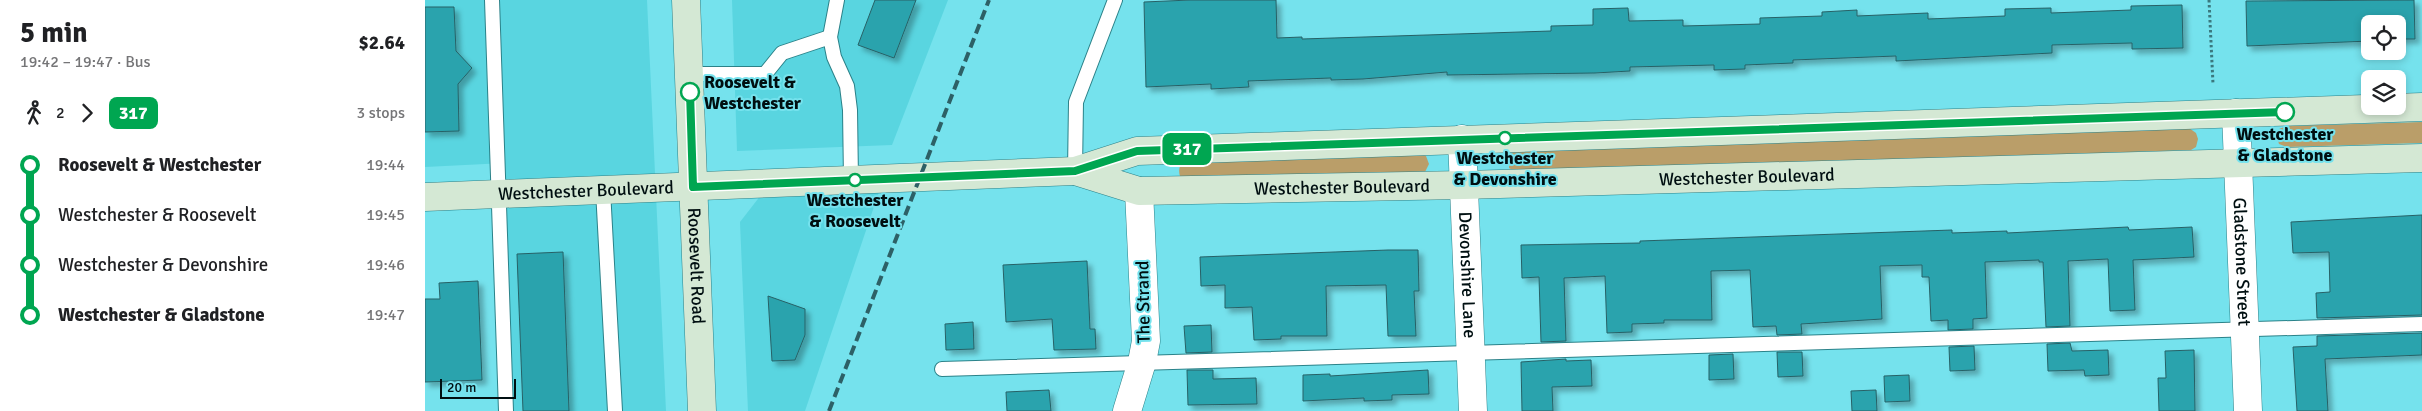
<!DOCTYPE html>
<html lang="en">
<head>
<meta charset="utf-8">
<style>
  :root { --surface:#fff; --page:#f2f2f2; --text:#202124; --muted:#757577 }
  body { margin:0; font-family:Signika,sans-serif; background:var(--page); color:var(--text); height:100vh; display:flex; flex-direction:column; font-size:19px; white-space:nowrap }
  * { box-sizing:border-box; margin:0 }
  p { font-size:16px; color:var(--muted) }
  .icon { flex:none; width:28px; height:28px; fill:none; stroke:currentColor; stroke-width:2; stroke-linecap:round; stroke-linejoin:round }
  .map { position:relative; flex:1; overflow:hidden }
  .drawer { display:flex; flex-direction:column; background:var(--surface); width:425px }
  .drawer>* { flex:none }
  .badge { padding:0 10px; border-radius:8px; font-size:18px; line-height:32px }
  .buttons { position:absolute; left:1936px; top:15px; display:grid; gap:10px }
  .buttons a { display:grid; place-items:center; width:45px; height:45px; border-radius:8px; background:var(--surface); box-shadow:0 2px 8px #0003; font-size:25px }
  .scale { position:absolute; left:15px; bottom:12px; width:76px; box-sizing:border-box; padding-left:5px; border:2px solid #000f11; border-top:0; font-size:14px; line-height:18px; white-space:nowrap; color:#000f11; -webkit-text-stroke:4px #75e2ed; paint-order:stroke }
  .map>.badge { position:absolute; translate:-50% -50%; box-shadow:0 0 0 2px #fff }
  .legs { display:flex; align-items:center; gap:8px; height:55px; padding:0 20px; font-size:16px }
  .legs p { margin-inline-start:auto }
  .summary { display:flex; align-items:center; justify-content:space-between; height:85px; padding:0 20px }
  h1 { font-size:28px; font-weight:700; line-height:38px }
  ul { padding:0 20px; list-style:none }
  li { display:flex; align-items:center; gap:18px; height:50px; font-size:19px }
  li i { display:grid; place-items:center; width:8px; height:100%; margin:0 6px; background:currentColor }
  li i::after { content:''; width:12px; height:12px; margin:-6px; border:4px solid; border-radius:50%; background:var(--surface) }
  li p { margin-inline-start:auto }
  li:first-child i { background:linear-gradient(#0000 50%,currentColor 0) }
  li:last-child i { background:linear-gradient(currentColor 50%,#0000 0) }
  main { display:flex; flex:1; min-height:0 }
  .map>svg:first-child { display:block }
</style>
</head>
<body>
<main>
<section class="drawer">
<div class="summary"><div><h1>5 min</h1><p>19:42 – 19:47 · Bus</p></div><b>$2.64</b></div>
<div class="legs"><svg class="icon" aria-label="walk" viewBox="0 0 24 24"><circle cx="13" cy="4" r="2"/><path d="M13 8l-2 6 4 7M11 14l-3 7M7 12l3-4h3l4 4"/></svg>2<svg class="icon" aria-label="forward" viewBox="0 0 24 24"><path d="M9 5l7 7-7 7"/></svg><b class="badge" style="background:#00a651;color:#fff">317</b><p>3 stops</p></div>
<ul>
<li><i style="color:#00a651"></i><b>Roosevelt &amp; Westchester</b><p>19:44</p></li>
<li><i style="color:#00a651"></i><span>Westchester &amp; Roosevelt</span><p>19:45</p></li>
<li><i style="color:#00a651"></i><span>Westchester &amp; Devonshire</span><p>19:46</p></li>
<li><i style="color:#00a651"></i><b>Westchester &amp; Gladstone</b><p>19:47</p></li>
</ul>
</section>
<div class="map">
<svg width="1997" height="411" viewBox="0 0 1997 411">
  <defs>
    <filter id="shadow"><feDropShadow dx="4.5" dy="4.5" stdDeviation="2.5" flood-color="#0004"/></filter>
  </defs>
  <rect width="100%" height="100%" fill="#75e2ed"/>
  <!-- built -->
  <g fill="#59d5e0">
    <polygon points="0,0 222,0 241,411 88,411 80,163 0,167"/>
    <polygon points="307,0 523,0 467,145 312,151"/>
    <polygon points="456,186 380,411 323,411 315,222 336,195"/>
  </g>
  <!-- green -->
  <g fill="#ba9e69">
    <polygon points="1997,122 1997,143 1862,147 1854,144 1852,137 1854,129 1862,126"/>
    <polygon points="1764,128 1771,133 1773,139 1771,147 1766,150 1091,172 1084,168 1084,154 1090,150"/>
    <path d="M994,152L1001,156L1004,164L1000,172L994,174L756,179C753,171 753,166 760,160Z"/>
  </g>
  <!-- building -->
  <g fill="#2ca3ad" stroke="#266166" filter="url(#shadow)">
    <polygon points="450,0 491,0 469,58 433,45"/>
    <polygon points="765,0 851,0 852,38 877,37 877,39 1126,31 1126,26 1168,25 1168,9 1203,8 1204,21 1258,20 1258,26 1335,24 1335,18 1397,16 1397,12 1432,10 1432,16 1503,13 1503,19 1580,16 1580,9 1626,8 1626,13 1706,10 1706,6 1757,5 1758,48 1707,49 1707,43 1627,45 1627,53 1471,61 1471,56 1368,60 1368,63 1320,65 1320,69 1289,70 1289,65 1205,67 1205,71 1170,73 1022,75 1022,72 938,79 906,80 906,78 823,81 824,87 786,89 786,84 721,87 719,2"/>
    <polygon points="1989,0 1990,39 1972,39 1972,24 1945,24 1945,41 1822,46 1821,1"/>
    <polygon points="0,7 29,7 31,51 47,68 33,84 34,131 0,132"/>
    <polygon points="1997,215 1997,315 1892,318 1891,293 1905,292 1904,252 1868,253 1866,222"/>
    <polygon points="1703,227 1704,230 1767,227 1769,257 1708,260 1710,310 1685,311 1683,259 1643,261 1645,326 1621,327 1618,262 1614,262 1614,260 1560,262 1562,318 1548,319 1548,329 1523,330 1523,320 1506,321 1504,277 1497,277 1497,265 1455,266 1457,319 1376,324 1377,334 1352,335 1351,326 1328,327 1325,270 1286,271 1287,320 1239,320 1239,323 1207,324 1207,332 1182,333 1180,276 1139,278 1141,341 1116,342 1114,277 1097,278 1096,245 1215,243 1215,241 1527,230 1527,233 1582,231 1582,233"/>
    <polygon points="963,250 993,250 994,291 989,291 991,336 963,336 961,285 901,286 902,336 856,336 856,339 829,340 827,307 800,308 800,285 776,286 775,257"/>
    <polygon points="138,252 144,411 98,411 92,254"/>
    <polygon points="662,261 665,329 670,329 671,349 629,350 627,319 581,322 578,265"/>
    <polygon points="53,281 57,380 0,382 0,299 15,299 14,283"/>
    <polygon points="343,296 380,309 380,335 370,360 347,361"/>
    <polygon points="548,322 549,349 521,350 520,324"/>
    <polygon points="786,325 787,352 761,353 759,326"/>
    <polygon points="1997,333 1997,355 1900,359 1903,411 1872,411 1868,347 1892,346 1892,336"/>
    <polygon points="1645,343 1647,351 1683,350 1684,375 1660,376 1659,370 1623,371 1622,344"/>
    <polygon points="1549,346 1550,370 1525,371 1524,347"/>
    <polygon points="1769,350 1770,411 1734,411 1733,378 1741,378 1740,351"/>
    <polygon points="1352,352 1377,352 1378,376 1353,377"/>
    <polygon points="1308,354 1309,379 1284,380 1284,355"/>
    <polygon points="1141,359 1141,361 1166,360 1167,386 1127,387 1128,411 1097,411 1096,362"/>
    <polygon points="762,370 788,370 788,379 831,378 832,404 763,405"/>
    <polygon points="1003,370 1004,394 967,395 967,400 939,401 939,398 878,401 878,375 905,374 905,376"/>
    <polygon points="1484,375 1485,401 1460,402 1459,376"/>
    <polygon points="624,390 626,411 582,411 581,392"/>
    <polygon points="1451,390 1452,411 1427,411 1426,391"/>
  </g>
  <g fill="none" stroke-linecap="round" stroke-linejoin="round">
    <!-- lane casing -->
    <g stroke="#2b8289" stroke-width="16">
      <g id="lane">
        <polyline points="67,0 81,411"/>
        <polyline points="412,0 405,37 409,57 422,86 425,110 426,180"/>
        <polyline points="264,74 340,74 357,53 405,37"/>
        <polyline points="650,171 651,102 690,0"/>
        <polyline points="178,190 190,411"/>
        <polyline points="517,369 1997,324"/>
      </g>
    </g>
    <!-- street casing -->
    <g stroke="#2b8289" stroke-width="29">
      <g id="street">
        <path id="s1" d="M1811,113L1823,411"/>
        <path id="s2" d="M1037,139L1048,411"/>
        <polyline points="702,411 717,362 721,341 714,191"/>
      </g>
    </g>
    <!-- secondary casing -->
    <g stroke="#2b8289" stroke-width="29">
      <g id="secondary">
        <path id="s3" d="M261,0L277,411"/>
        <path id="s4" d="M650,171L714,191L1039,185L1997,158"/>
        <path id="s5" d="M0,197L650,171L712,151L1997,107"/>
      </g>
    </g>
    <!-- path -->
    <polyline stroke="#3a787e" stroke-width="3" stroke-dasharray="2.5 2.5" stroke-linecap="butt" points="1784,0 1788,84"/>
    <!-- lane -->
    <use href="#lane" stroke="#fff" stroke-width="14"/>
    <!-- street -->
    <use href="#street" stroke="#fff" stroke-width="28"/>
    <!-- secondary -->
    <use href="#secondary" stroke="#d4e8d4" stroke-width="28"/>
    <!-- rail -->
    <polyline stroke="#2d6066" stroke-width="4" stroke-dasharray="10 5" stroke-linecap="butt" points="404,411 564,0"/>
  </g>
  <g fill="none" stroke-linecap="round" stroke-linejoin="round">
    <!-- line-1 casing -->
    <g stroke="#fff" stroke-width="11">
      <polyline id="line-1" points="265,92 268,187 650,171 712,151 1860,112"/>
    </g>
    <!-- line-1 -->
    <use href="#line-1" stroke="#00a651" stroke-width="8"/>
  </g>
  <!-- markers -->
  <g fill="#fff" stroke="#00a651" stroke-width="2.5">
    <circle cx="265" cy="92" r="9"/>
    <circle cx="1860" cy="112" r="9"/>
    <circle cx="1080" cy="138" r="6"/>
    <circle cx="430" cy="180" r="6"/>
  </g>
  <g text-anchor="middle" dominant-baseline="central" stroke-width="4" stroke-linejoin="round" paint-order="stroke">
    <!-- stop labels -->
    <g font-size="18" font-weight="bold" fill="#000f11" stroke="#75e2ed">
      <text x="279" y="82" text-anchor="start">Roosevelt &amp;<tspan x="279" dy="21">Westchester</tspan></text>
      <text x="1860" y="134">Westchester<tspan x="1860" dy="21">&amp; Gladstone</tspan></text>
      <text x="1080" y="158">Westchester<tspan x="1080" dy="21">&amp; Devonshire</tspan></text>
      <text x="430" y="200">Westchester<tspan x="430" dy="21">&amp; Roosevelt</tspan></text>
    </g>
    <!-- street labels -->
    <g font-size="18" fill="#000f11" stroke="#75e2ed">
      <text stroke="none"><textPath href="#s4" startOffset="675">Westchester Boulevard</textPath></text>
      <text stroke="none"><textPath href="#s4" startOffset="270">Westchester Boulevard</textPath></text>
      <text stroke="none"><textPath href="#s5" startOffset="161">Westchester Boulevard</textPath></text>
      <text stroke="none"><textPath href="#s1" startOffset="149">Gladstone Street</textPath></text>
      <text stroke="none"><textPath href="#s3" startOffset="266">Roosevelt Road</textPath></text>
      <text stroke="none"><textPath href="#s2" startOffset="136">Devonshire Lane</textPath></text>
      <text transform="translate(718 302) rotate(-91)">The Strand</text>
    </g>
  </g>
</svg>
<div class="buttons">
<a><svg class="icon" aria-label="locate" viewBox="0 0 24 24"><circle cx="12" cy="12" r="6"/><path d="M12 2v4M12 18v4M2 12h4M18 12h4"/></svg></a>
<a><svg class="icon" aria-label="layers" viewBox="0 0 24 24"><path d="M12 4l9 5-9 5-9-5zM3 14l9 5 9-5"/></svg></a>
</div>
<div class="scale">20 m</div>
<b class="badge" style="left:762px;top:149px;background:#00a651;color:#fff">317</b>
</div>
</main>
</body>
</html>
